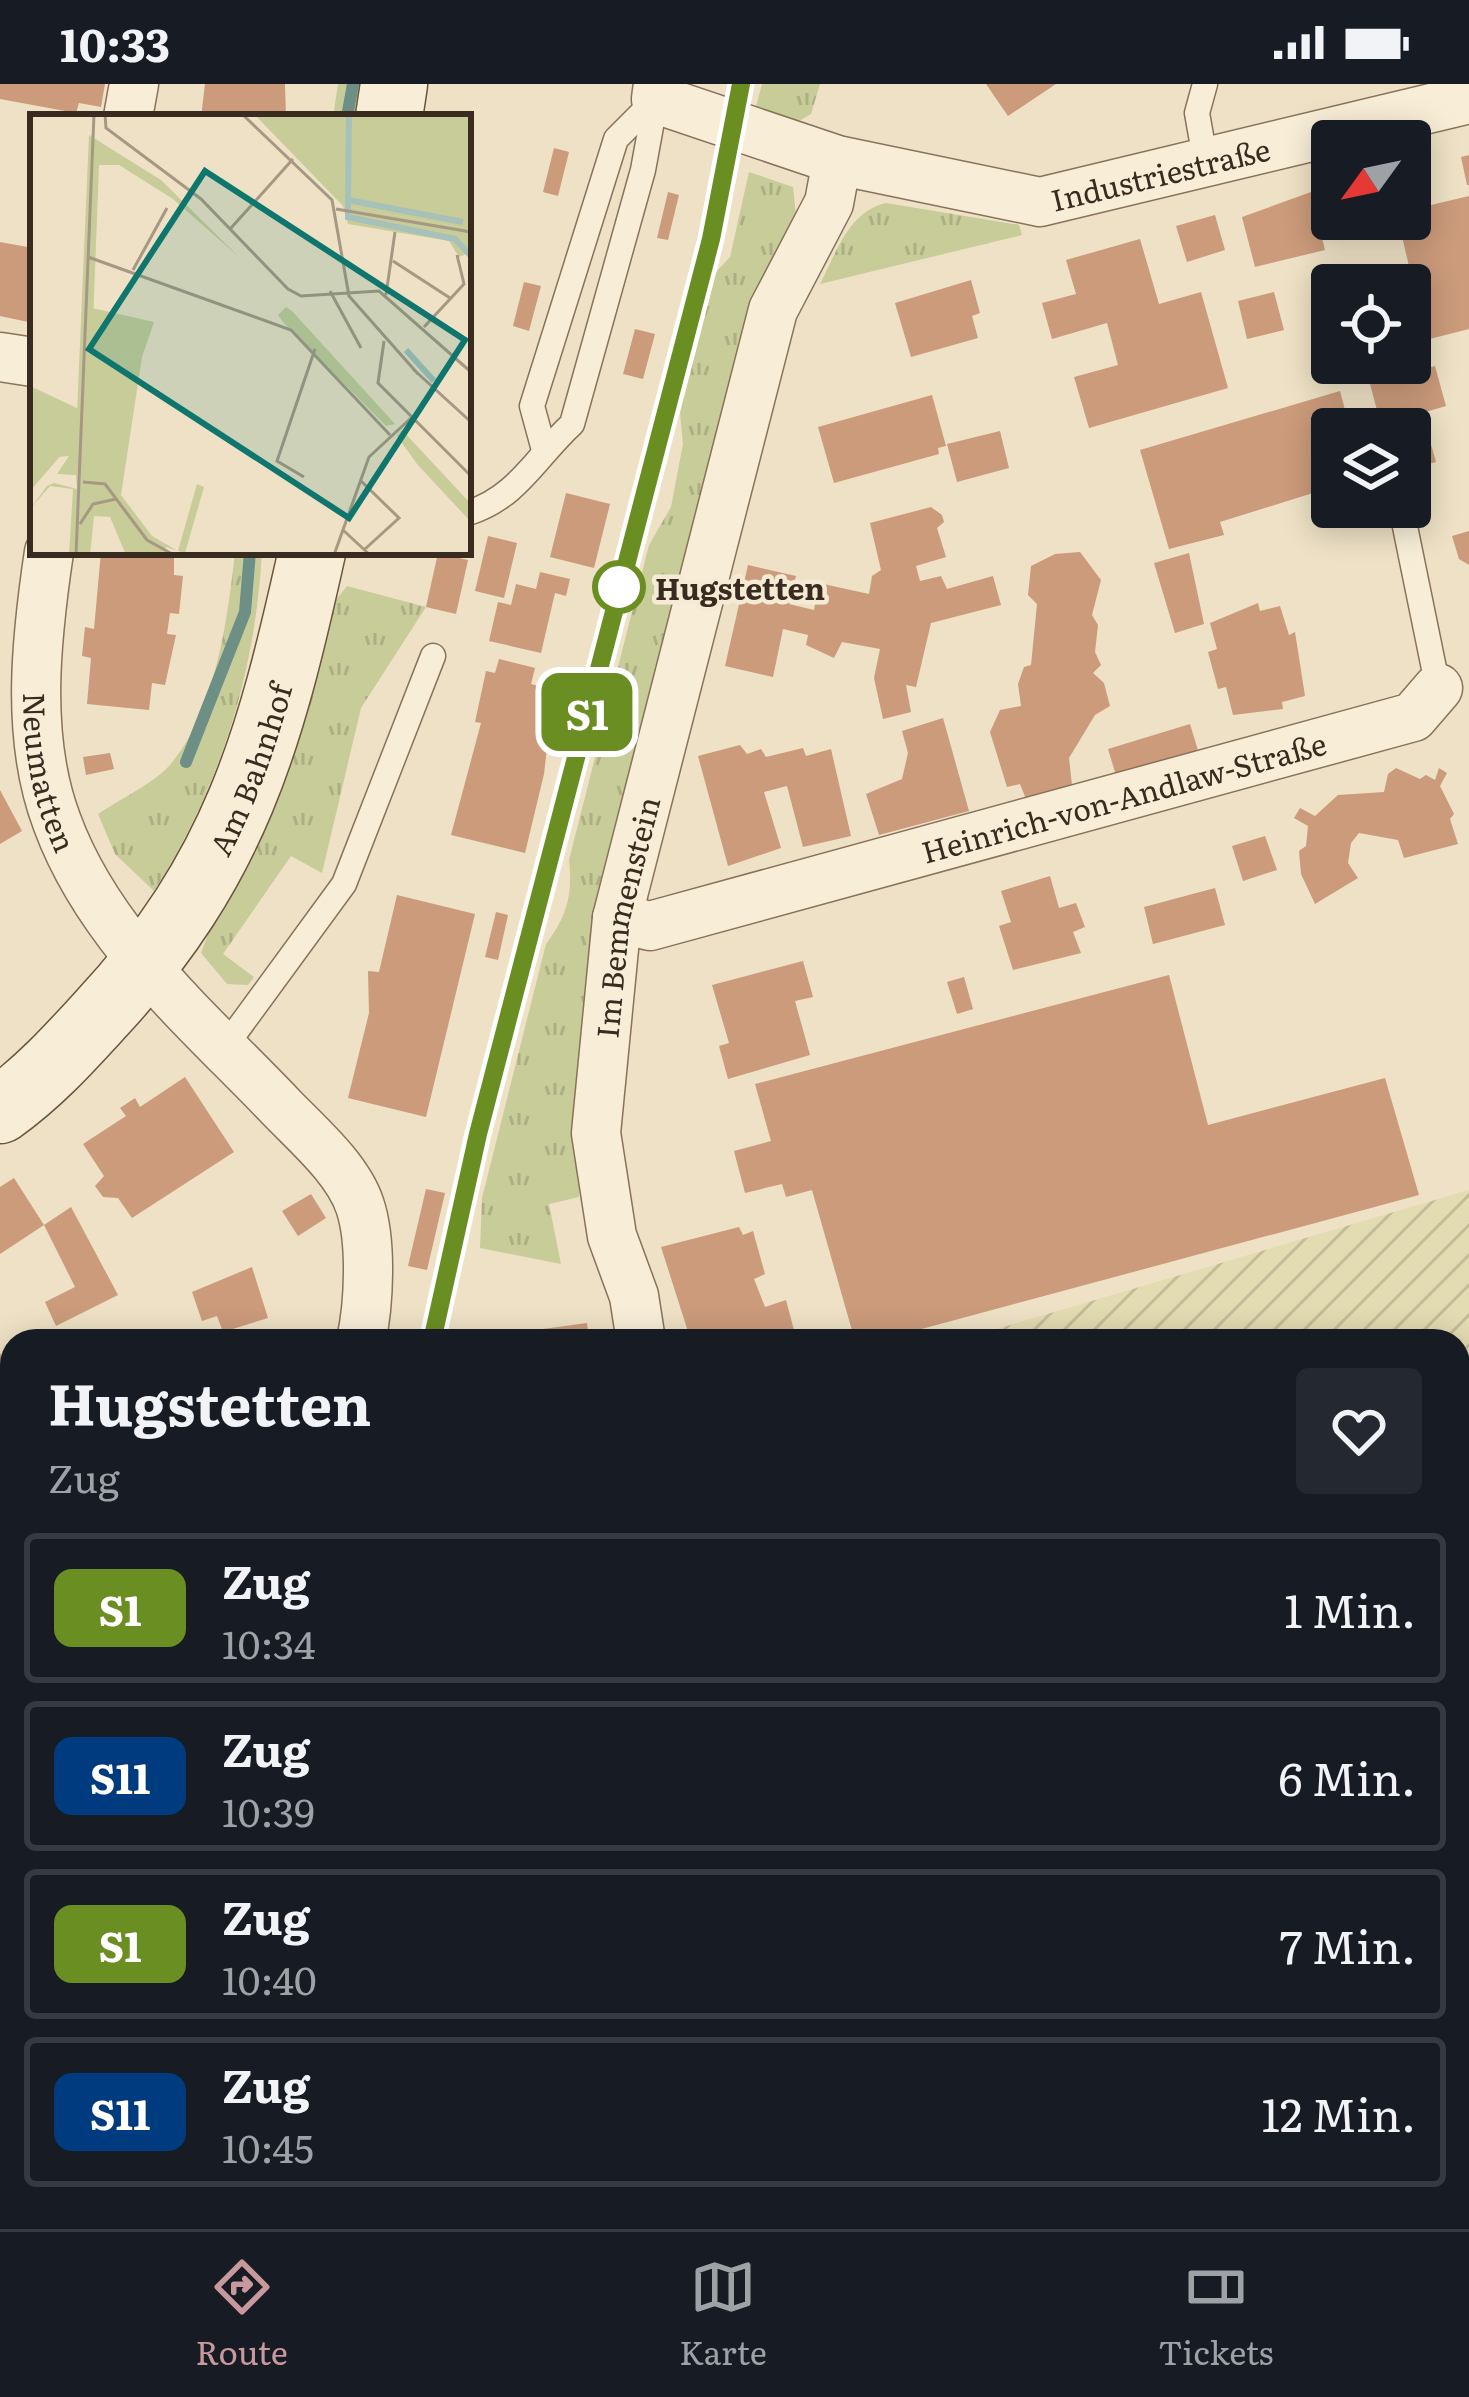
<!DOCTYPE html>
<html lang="de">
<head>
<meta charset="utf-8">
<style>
  :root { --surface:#171b24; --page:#242831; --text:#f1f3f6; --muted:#9ea1a6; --line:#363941; --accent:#c8999c }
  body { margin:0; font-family:Literata,serif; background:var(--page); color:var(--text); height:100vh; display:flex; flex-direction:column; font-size:45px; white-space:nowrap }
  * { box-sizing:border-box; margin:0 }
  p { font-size:39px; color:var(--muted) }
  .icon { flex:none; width:66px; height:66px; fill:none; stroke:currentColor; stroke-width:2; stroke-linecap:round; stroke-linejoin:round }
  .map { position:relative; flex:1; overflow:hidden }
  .sheet { position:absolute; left:0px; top:1245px; width:1470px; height:900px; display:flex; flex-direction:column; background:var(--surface); border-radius:36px 36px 0 0; box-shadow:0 6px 30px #0003 }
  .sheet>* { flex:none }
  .badge { padding:0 24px; border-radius:18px; font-size:42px; line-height:78px }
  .needle { width:78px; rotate:237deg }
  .controls { position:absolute; left:1311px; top:36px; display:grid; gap:24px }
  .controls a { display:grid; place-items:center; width:120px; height:120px; border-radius:12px; background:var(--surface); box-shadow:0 6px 30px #0003; font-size:60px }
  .map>.badge { position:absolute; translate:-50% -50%; box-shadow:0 0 0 6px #fff }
  .round { display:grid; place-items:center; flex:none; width:126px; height:126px; border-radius:12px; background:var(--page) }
  .overview { display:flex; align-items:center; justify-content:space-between; height:204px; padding:0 48px }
  h1 { font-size:57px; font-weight:700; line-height:90px }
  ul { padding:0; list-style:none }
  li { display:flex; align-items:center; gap:36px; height:150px; margin:0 24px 18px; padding:0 24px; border:6px solid var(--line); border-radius:12px }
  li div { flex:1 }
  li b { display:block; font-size:45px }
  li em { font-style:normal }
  li .badge { min-width:132px; font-weight:700; text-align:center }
  .status { display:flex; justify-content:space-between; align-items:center; height:84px; padding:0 60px; background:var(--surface); direction:ltr }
  .status svg { height:33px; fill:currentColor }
  .tab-bar { display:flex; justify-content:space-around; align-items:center; height:168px; border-top:3px solid var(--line); background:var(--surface); font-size:33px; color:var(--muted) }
  .tab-bar a { display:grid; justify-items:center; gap:6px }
  .tab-bar .on { color:var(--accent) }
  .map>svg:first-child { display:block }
</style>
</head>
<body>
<div class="status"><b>10:33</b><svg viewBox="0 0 49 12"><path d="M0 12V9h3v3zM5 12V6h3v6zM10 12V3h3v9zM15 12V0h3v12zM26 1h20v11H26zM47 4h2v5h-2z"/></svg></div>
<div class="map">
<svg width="1469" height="2145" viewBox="0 0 1469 2145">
  <defs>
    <pattern id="farmland-furrows" width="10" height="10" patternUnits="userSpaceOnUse" patternTransform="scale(3)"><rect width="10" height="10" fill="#e3dbb2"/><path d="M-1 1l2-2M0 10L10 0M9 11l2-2" fill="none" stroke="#c4bc99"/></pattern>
    <pattern id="grass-tufts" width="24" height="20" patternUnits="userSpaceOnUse" patternTransform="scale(3)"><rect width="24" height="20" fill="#c7cc99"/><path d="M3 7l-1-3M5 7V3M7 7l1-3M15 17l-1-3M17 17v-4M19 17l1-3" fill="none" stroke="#acaf83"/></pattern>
    <pattern id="garden-dots" width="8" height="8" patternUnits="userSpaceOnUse" patternTransform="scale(3)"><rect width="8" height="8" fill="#c7cc99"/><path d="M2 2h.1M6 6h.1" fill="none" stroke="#acaf83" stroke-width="1.8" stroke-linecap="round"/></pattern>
  </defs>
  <rect width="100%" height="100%" fill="#eee1c5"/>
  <!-- farmland -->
  <polygon fill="url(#farmland-furrows)" points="1469,1106 1469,1743 1458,1748 1458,1257 956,1257"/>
  <!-- grass -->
  <g fill="url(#grass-tufts)">
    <polygon points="338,0 373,0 368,33 333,33"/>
    <polygon points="762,0 820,0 811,30 792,41 755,26"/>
    <path d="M749,88L793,103L796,131L779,174L595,861L581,957L579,1113L549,1120L561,1180L480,1164L482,1114L546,860C567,833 573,810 569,776L649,461L671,423L683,360L680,329L716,188L730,173Z"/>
    <path d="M886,119L1019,141L1022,151L820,200C836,169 849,127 886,119Z"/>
    <path d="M235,468H262C255,591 220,703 154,807L115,770L98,730C120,715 151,701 169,682C215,631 228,534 235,468Z"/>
    <polygon points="347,502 426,523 361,624 322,789 291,772 223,870 254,893 248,901 227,900 201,869 327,527"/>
    <polygon points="1469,1743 1469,2145 1436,2145 1464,2127 1458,2117 1458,1748"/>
    <polygon points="246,2133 295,2133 294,2145 244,2145"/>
  </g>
  <!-- garden -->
  <polygon fill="url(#garden-dots)" points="1458,2117 1469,2135 1453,2145 1144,2145 1138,2133 1458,2133"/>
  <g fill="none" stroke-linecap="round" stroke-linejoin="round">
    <!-- stream -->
    <g stroke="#6d8f86" stroke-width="12">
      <polyline points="347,33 353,0"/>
      <polyline points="186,678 245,528 250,468"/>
    </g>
  </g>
  <!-- building -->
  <g fill="#cb9b7b">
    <polygon points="0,0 105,0 101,23 79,19 76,29 0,15"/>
    <polygon points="205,0 285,0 286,33 201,33"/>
    <polygon points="986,0 1056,0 1008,32"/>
    <polygon points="554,64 569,68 558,112 543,108"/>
    <polygon points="1469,71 1469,101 1467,101 1461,73"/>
    <polygon points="668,108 679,111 668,156 657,154"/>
    <polygon points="1311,108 1325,166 1255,183 1242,133"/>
    <polygon points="1469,112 1469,245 1410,260 1410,201 1375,199 1411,191 1398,135 1410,135 1410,126"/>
    <polygon points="1215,131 1225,166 1187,178 1176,142"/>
    <polygon points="1140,155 1159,220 1201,208 1228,304 1089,344 1074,293 1118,281 1107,239 1052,255 1042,219 1076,210 1066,176"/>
    <polygon points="0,158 33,164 33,239 0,232"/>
    <polygon points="971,196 980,229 972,232 978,254 911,273 895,219"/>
    <polygon points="524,198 541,202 529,247 513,242"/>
    <polygon points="1274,208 1284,246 1247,255 1238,217"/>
    <polygon points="635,245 655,250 643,295 623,290"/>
    <polygon points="1435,282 1446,322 1422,329 1436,378 1410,385 1410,345 1382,345 1370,300"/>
    <polygon points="1340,307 1350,345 1332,345 1332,403 1220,438 1224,451 1169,465 1140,366"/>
    <polygon points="932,311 946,362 938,364 939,370 834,399 818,343"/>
    <polygon points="1000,347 1009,384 957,398 947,360"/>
    <polygon points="566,409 610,420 594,484 550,473"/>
    <polygon points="931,423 942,431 944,438 937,444 946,473 916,482 920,497 941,492 947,505 993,492 1001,521 931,539 916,603 906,601 911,628 883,635 874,594 880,565 842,558 834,574 806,561 808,551 783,545 773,593 725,582 748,481 796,492 789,520 814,526 819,499 869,510 872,492 881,486 870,439"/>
    <polygon points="1469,447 1469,481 1459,475 1452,452"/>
    <polygon points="488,452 517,459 504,514 475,507"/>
    <polygon points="101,468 174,468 174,491 183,492 179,530 170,529 167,550 176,551 165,601 152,599 149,626 87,620 91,574 82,572 85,543 94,545"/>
    <polygon points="1080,468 1101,496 1092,531 1098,541 1095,568 1101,581 1093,589 1104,599 1110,622 1095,631 1069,674 1072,701 1026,715 1020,700 1007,703 990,648 1000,626 1021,622 1018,600 1024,583 1031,581 1037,520 1028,511 1031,482 1055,470"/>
    <polygon points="438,469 468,476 456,530 426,523"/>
    <polygon points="1189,469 1204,540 1175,549 1154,479"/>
    <polygon points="540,488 570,495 566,512 555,509 541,569 489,557 498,518 511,521 516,500 536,505"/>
    <polygon points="1258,519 1260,527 1280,522 1289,551 1295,548 1305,612 1282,618 1283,625 1233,631 1226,603 1218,605 1208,568 1217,565 1210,539"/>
    <polygon points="499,575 535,584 531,600 551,605 539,653 548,655 544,690 525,769 451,751 481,639 475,638 486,587 495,589"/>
    <polygon points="943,634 969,727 879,751 866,710 902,695 908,669 902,647"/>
    <polygon points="1190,640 1200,673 1118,698 1108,665"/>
    <polygon points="740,661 747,670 761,665 766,673 803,664 806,672 831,665 851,752 803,763 787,702 764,708 781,764 728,782 698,672"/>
    <polygon points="110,669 114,685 86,691 83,673"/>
    <polygon points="1396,684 1420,695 1426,691 1435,696 1439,684 1447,689 1440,702 1454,730 1450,735 1458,760 1404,774 1398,756 1359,749 1351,759 1348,779 1358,794 1315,820 1301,790 1299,767 1306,762 1308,742 1294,734 1300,724 1315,732 1338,711 1384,708 1388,690"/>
    <polygon points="0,706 22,747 0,760"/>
    <polygon points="1265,752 1277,786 1243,797 1232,762"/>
    <polygon points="1050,792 1059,824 1076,819 1085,843 1073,848 1081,869 1013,886 999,842 1011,838 1001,807"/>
    <polygon points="1215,804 1225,841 1153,860 1144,823"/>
    <polygon points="397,811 475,830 426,1033 348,1014 369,929 368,887 379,888"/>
    <polygon points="496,828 508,831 498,876 485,873"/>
    <polygon points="803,877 813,913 795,917 810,971 728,995 719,962 729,959 712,901"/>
    <polygon points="1169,891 1208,1041 1385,994 1419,1111 877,1257 855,1257 812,1106 786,1113 782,1100 745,1109 734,1067 771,1057 755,1000"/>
    <polygon points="964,893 973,925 957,930 947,898"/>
    <polygon points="185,993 234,1068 132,1134 118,1114 103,1113 95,1102 104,1092 83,1060 126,1032 120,1024 135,1014 140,1023"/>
    <polygon points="14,1094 44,1141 0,1170 0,1103"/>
    <polygon points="426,1105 445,1109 427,1186 408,1182"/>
    <polygon points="311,1110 326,1134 298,1152 282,1127"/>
    <polygon points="71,1123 118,1211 56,1242 45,1218 75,1203 44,1141"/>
    <polygon points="739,1143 743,1151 753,1147 765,1190 754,1195 765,1223 786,1216 794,1246 755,1257 691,1257 661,1163"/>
    <polygon points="252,1183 268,1234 223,1248 217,1232 202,1237 192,1208"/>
    <polygon points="587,1239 588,1247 600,1245 601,1257 544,1257 543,1245"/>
    <polygon points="0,1269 12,1289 12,1305 0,1312"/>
    <polygon points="0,1596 12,1599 4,1663 0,1662"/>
    <polygon points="0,2123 12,2125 12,2133 105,2133 104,2145 0,2145"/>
    <polygon points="305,2133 341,2133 339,2145 303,2145"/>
    <polygon points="445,2133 522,2133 521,2145 444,2145"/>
    <polygon points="562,2133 640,2133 639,2145 561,2145"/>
    <polygon points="677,2133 755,2133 754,2145 677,2145"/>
    <polygon points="889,2133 989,2133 991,2140 893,2145"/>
    <polygon points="1079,2133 1086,2145 1051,2145 1074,2133"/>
  </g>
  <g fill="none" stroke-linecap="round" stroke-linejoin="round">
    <!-- lane casing -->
    <g stroke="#88725b" stroke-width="27">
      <g id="lane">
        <polyline points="1205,0 1197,29 1206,80"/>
        <polyline points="544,366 532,322 616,55 656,15"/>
        <polyline points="1401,423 1438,604"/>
        <path d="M468,429C518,413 535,374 572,340L643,86L656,15"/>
        <polyline points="224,964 344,800 433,572"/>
      </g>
    </g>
    <!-- street casing -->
    <g stroke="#88725b" stroke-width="51">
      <g id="street">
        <path id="s1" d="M658,0L656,15L837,76L1040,118L1469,15"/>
        <polyline points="128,33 134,0"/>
        <polyline points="0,273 33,278"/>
        <path id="s2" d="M49,468C36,555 25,654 57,738C99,853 199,937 281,1023C307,1050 348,1085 360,1122C372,1158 369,1221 361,1257"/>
        <path id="s3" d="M617,834L650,842L1413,633L1438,604"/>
        <path id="s4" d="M641,1257L634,1212L612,1152L596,1049L617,834L773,226L829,119L837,76"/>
        <polyline points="0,1713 12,1716"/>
        <polyline points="827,2133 830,2145"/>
        <polyline points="166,2145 167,2133"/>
      </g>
    </g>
    <!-- secondary casing -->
    <g stroke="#6a543e" stroke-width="69">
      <g id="secondary">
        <polyline points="389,33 394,0"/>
        <path id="s5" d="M0,1026C39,998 68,966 100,931C236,785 270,657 312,468"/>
      </g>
    </g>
    <!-- lane -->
    <use href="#lane" stroke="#f8eed8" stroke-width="24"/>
    <!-- street -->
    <use href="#street" stroke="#f8eed8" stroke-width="48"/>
    <!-- secondary -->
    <use href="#secondary" stroke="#f8eed8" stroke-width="66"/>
    <!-- rail -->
    <g stroke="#392b1f" stroke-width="9" stroke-dasharray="21 21" stroke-linecap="butt">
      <polyline points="432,1257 478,1050 711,155 742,0"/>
      <polyline points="222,2145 224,2133"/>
    </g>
  </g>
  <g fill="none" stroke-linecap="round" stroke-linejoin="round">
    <!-- line casing -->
    <g stroke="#fff" stroke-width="27">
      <polyline id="line" points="432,1257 478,1050 711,155 741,0"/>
    </g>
    <!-- line -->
    <use href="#line" stroke="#6b8e23" stroke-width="18"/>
  </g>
  <!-- markers -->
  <circle fill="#fff" stroke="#6b8e23" stroke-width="6" cx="619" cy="503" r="24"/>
  <g text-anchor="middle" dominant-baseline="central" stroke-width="9" stroke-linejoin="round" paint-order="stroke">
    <!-- street labels -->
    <g font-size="30" fill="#392b1f" stroke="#f5ebd4">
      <text stroke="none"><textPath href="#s1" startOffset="537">Industriestraße</textPath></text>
      <text stroke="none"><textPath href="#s5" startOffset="429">Am Bahnhof</textPath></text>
      <text stroke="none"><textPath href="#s2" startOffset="222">Neumatten</textPath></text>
      <text stroke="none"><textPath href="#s3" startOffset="525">Heinrich-von-Andlaw-Straße</textPath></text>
      <text stroke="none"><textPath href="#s4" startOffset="432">Im Bemmenstein</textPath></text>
    </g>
    <!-- stop labels -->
    <g font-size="30" font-weight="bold" fill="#392b1f" stroke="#f5ebd4" text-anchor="start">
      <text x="655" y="503">Hugstetten</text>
    </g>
  </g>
  <!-- overview -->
  <g transform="translate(30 30)">
    <rect width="441" height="441" fill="#eee1c5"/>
    <path d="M59,21L131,66L209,143L143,85L89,51H69L62,235L112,243L91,381L122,422L148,437L167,370L174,373L155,439L136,433L133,441H96L80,403L64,402L60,441H39L43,375L20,372L0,395L17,372L24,369L47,375L46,361L27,360L39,342L26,343L46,323ZM313,92L441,115V138L429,143L419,127L318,110ZM256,193L262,197L365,310L356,312L254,209L248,201ZM372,316L441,390V408L387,350L367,322Z" fill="#c7cc99"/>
    <path d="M0,272L49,295L46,324L0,377Z" fill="#c7cc99"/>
    <path d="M224,0H441V115L313,92Z" fill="#c7cc99"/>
    <path d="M62,194L124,208L112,243L60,236Z" fill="#c7cc99"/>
    <path fill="none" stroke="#a6c1b9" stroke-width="6" d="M319,0L318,86L433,108M318,88V103L425,125L441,142M376,236L404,267"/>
    <path fill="none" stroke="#a69883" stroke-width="3" d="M75,0L76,14L171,85L258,175L271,182L349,177L441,258M212,0L302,86L319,182L388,260M306,95L441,118M201,114L263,45M58,143L261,216L360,321M363,147L420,184M103,156L137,94M300,177L331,234M356,181L365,118M394,213L434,170L427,141M354,227L348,269L441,362M383,255L441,308M274,363L247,347L285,235M330,366L369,404L335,435M53,368L75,370L117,426L144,441M50,410L63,390L86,385M313,416L340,441M46,441L64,0M304,441L339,343L381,304"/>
    <path fill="#0f766e" fill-opacity="0.15" stroke="#0f766e" stroke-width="6" d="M175,57L435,226L319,404L59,235Z"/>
    <rect width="441" height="441" fill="none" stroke="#392b1f" stroke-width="6"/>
  </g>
</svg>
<div class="controls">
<a><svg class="needle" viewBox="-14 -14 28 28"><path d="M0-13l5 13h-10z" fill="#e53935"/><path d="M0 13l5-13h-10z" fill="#9ea1a6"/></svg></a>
<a><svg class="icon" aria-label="locate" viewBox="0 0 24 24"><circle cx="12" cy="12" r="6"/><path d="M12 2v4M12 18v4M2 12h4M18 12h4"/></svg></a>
<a><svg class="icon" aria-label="layers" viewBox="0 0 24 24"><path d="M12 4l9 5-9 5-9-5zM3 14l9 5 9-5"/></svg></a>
</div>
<b class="badge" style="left:587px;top:628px;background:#6b8e23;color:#fff">S1</b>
<section class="sheet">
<div class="overview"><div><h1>Hugstetten</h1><p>Zug</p></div><a class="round"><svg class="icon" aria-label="heart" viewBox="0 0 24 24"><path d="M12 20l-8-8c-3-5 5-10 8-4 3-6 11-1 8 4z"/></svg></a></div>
<ul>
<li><span class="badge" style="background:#6b8e23;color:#fff">S1</span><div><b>Zug</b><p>10:34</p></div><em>1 Min.</em></li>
<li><span class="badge" style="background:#003b80;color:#fff">S11</span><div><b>Zug</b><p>10:39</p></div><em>6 Min.</em></li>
<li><span class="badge" style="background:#6b8e23;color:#fff">S1</span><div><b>Zug</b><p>10:40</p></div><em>7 Min.</em></li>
<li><span class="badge" style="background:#003b80;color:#fff">S11</span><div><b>Zug</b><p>10:45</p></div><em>12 Min.</em></li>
</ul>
</section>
</div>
<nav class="tab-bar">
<a class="on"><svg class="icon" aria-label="directions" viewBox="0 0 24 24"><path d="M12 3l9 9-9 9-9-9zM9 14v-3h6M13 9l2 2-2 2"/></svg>Route</a>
<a><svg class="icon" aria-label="map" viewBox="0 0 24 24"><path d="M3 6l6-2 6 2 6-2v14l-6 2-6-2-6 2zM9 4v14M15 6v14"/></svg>Karte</a>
<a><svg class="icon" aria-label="tickets" viewBox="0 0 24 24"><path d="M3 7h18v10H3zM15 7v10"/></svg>Tickets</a>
</nav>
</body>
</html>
